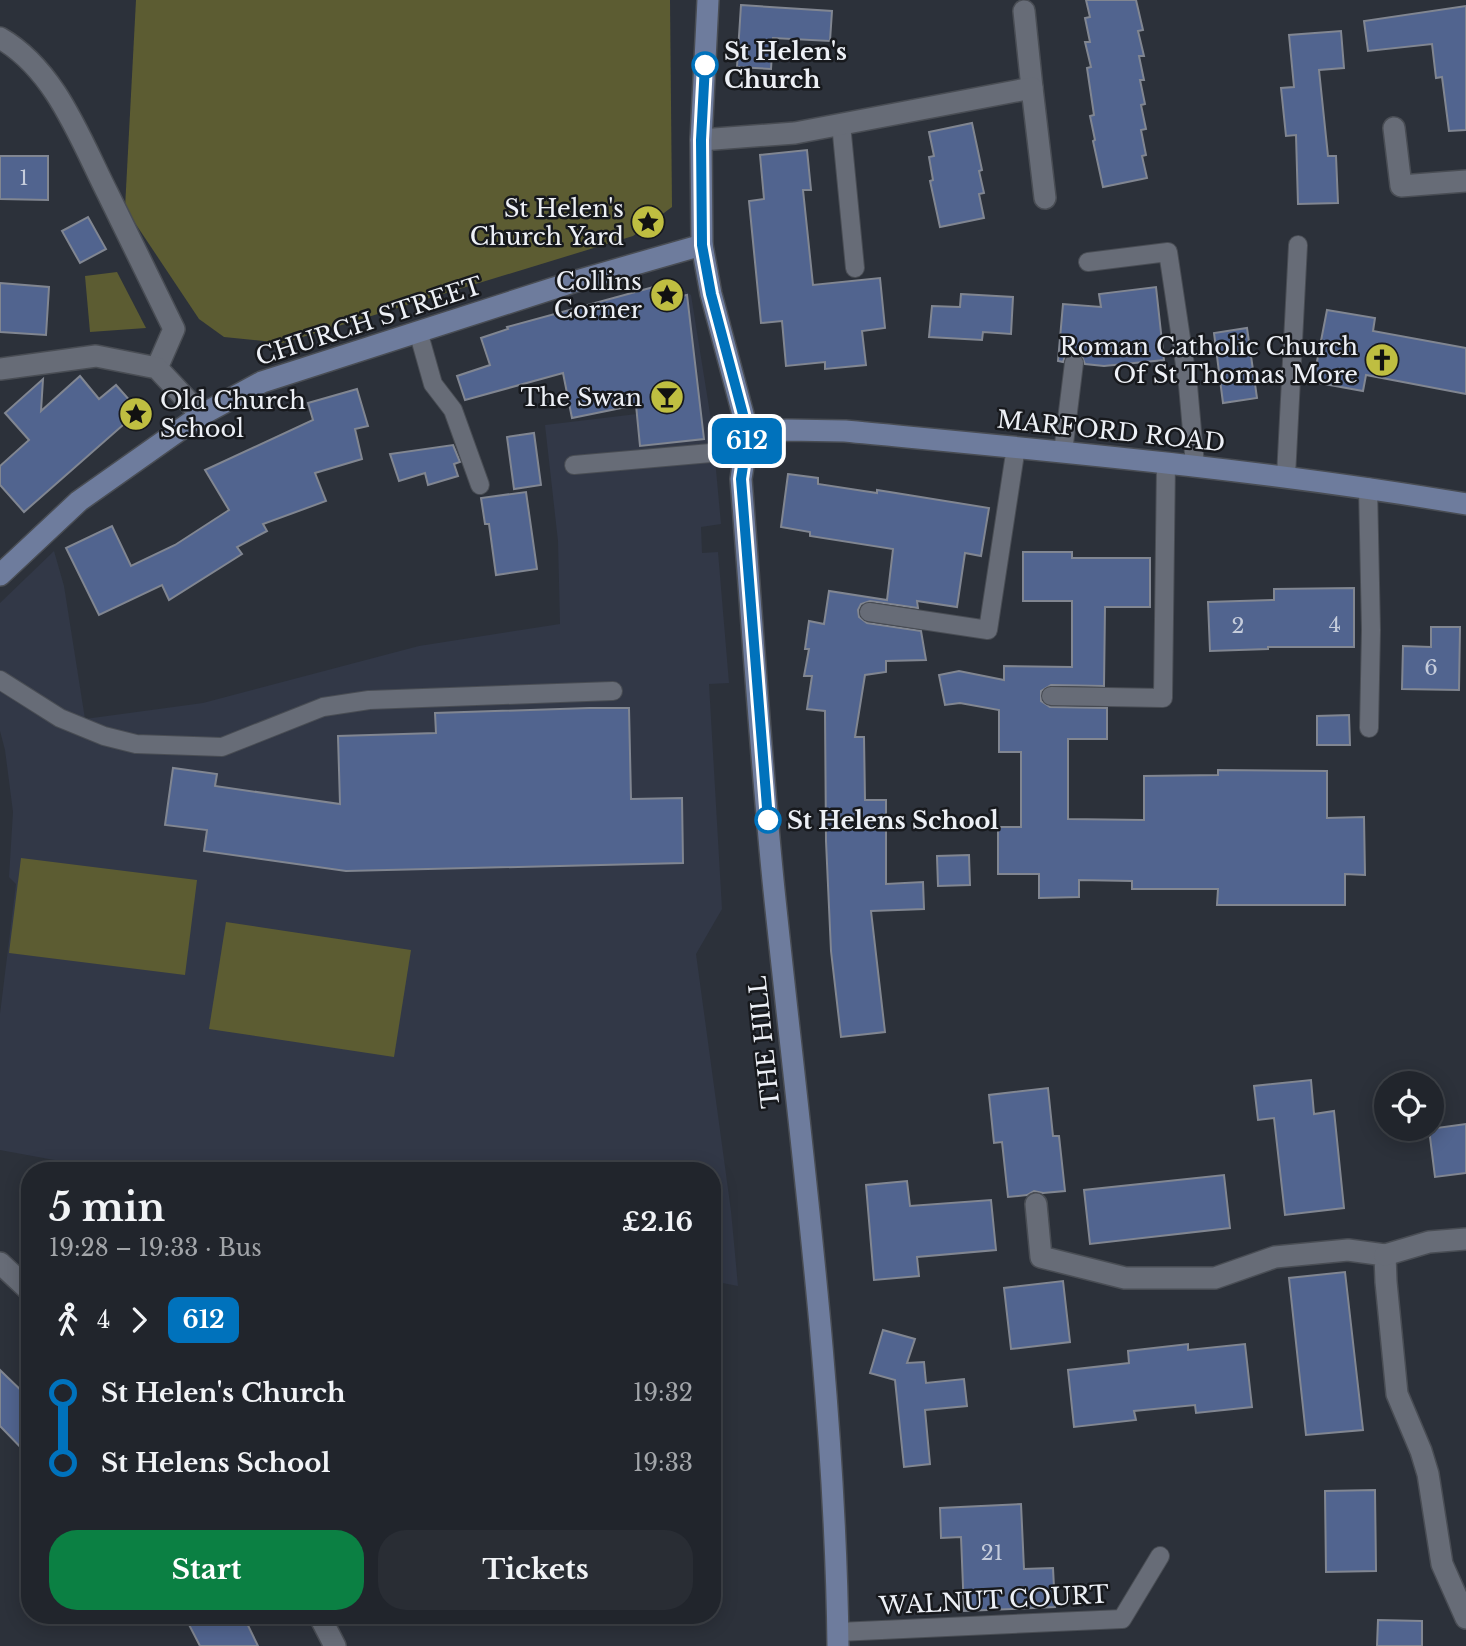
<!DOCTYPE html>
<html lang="en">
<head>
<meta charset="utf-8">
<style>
  :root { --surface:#21252c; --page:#292d34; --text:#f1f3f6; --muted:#a2a5a9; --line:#3e4248; --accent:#0b8043 }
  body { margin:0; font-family:"Libre Baskerville",serif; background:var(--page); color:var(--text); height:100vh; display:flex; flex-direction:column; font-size:26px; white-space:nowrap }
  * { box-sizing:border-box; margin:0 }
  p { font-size:23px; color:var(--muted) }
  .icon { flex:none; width:38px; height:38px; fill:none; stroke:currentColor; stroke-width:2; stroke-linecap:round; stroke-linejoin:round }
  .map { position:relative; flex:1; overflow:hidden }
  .drawer { position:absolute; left:21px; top:1162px; width:700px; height:462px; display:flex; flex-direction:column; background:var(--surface); border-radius:28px; box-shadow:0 4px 18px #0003,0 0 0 2px var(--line) }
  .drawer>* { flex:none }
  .badge { padding:0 14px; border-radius:10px; font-size:24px; line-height:46px }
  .buttons { position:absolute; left:1374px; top:1071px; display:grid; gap:14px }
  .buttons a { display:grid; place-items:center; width:70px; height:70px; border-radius:50%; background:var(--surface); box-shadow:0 4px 18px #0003,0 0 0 2px var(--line); font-size:35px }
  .map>.badge { position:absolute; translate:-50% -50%; box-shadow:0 0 0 4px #fff }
  .legs { display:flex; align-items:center; gap:10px; height:77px; padding:0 28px; font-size:23px }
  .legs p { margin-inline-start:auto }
  .summary { display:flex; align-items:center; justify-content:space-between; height:119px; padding:0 28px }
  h1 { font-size:38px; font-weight:800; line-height:52px }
  .action { display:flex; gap:14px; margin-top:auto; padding:14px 28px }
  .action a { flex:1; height:80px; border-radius:28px; background:var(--accent); color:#fff; font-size:28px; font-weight:800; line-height:80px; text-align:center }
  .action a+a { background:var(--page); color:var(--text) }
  ul { padding:0 28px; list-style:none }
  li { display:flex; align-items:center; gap:24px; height:70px; font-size:26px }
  li i { display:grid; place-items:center; width:10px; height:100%; margin:0 9px; background:currentColor }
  li i::after { content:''; width:18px; height:18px; margin:-9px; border:5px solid; border-radius:50%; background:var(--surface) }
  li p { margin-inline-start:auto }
  li:first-child i { background:linear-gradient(#0000 50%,currentColor 0) }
  li:last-child i { background:linear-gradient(currentColor 50%,#0000 0) }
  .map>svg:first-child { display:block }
</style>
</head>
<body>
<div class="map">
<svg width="1466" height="1646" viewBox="0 0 1466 1646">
  <rect width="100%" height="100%" fill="#2c313a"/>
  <!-- built -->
  <polygon fill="#323847" points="661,285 682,289 691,295 712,426 721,524 701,527 702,553 718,552 729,683 709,684 722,909 696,954 731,1211 738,1286 712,1281 712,1171 114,1171 0,1150 0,1014 16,884 9,877 13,812 5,750 0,731 0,603 54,551 64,586 85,719 203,703 419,646 560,624 558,541 545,425 637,414 633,379 599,363 583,306"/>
  <!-- green -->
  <g fill="#5c5c32">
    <polygon points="136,0 670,0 672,207 633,236 283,343 224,337 199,319 125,208"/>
    <polygon points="117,272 146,328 90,332 85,276"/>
    <polygon points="21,858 197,880 185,975 9,953"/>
    <polygon points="226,922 411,950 394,1057 209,1029"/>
  </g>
  <!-- building -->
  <g fill="#51648f" stroke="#818691" stroke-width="2">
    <polygon points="1086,0 1136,0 1143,30 1138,31 1144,56 1139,56 1144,80 1140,80 1145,104 1141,105 1146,129 1141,130 1146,155 1142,156 1147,178 1103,187 1093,141 1095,140 1090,116 1094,115 1087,68 1091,67 1085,42 1090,42 1085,18 1090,17"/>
    <polygon points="741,5 832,11 830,41 773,38 771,69 737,67"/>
    <polygon points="1466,6 1466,130 1449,131 1442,77 1436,78 1432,44 1368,51 1364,21"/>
    <polygon points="1341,31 1344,68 1319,70 1328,156 1336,156 1338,203 1298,204 1296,135 1286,136 1281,88 1294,87 1289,35"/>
    <polygon points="972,123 982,170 979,171 984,193 979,194 984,218 940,227 930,181 933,180 929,157 934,156 929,132"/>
    <polygon points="807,150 811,190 803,190 813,285 880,278 885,328 862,331 866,365 825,369 825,362 786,366 782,321 761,323 749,201 764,199 760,155"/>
    <polygon points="0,156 48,156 48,200 0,199"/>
    <polygon points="88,217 106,249 80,263 62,231"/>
    <polygon points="0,283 49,287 46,335 0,332"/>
    <polygon points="661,285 666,299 687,295 704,439 640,446 636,405 572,418 563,373 465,400 457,376 490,365 481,338 508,329 507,327"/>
    <polygon points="1156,287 1164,360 1104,366 1085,364 1081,354 1075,352 1065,356 1063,362 1058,361 1063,304 1101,307 1099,294"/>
    <polygon points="961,294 1013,297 1011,334 983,332 982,340 929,337 932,306 960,307"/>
    <polygon points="1327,310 1375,318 1373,331 1466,348 1466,394 1366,375 1363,391 1313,382"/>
    <polygon points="1247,328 1257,398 1223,403 1214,333"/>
    <polygon points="80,376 99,399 116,385 139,411 24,512 0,485 0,466 29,440 5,413 43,379 41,411"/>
    <polygon points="357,389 368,426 355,429 362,459 315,473 326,501 263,524 267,531 237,547 242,554 169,600 162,585 99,615 66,548 112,526 131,566 175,545 229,510 205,470 313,420 308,403"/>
    <polygon points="534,433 541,485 514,489 507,437"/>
    <polygon points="453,445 460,462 454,464 458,476 428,485 425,473 399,481 390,454"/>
    <polygon points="788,474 818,478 818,484 877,493 877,490 989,508 981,556 965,553 957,607 917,601 918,608 870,601 861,604 858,610 859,617 867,623 921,631 926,660 886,661 886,672 865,675 855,737 864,737 865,800 886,800 886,884 923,882 924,909 871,911 885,1032 841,1037 831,951 826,841 825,711 807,709 812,676 804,676 809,649 805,649 809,621 824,624 829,591 887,600 893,549 810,536 810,532 781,527"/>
    <polygon points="526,492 537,569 496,575 489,524 485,524 481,498"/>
    <polygon points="1023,552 1072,552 1072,558 1150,558 1150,607 1105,607 1104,686 1051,685 1041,691 1041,701 1050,707 1107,708 1107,739 1068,739 1068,819 1144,820 1144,776 1218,775 1218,770 1327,771 1327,818 1364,817 1365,875 1345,874 1345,905 1217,905 1218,889 1132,889 1132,881 1079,880 1079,897 1039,898 1039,874 998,874 998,827 1021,827 1021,752 999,752 999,710 960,703 945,705 939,675 959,671 1004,680 1004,666 1072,667 1072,601 1023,601"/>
    <polygon points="1354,588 1354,647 1268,647 1268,649 1210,651 1208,602 1274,600 1274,589"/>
    <polygon points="1431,627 1460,627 1459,690 1402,689 1403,646 1431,647"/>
    <polygon points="589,708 629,708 631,799 682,798 683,863 346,871 204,851 207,830 165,825 173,768 217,774 215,786 340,804 338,736 436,733 435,713"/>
    <polygon points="1349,715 1350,745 1317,745 1317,716"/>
    <polygon points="969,855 970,885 938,886 937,856"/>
    <polygon points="1311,1080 1314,1114 1334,1111 1344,1208 1285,1215 1274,1118 1258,1120 1254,1086"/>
    <polygon points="1048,1088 1053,1136 1059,1136 1065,1191 1043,1193 1034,1191 1027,1195 1008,1197 1002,1142 994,1143 989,1095"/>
    <polygon points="1466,1124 1466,1173 1435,1177 1429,1129"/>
    <polygon points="1224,1175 1230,1228 1090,1244 1084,1190"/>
    <polygon points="907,1181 910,1206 991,1200 996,1250 917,1257 919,1276 874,1280 866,1185"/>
    <polygon points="1345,1272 1363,1430 1306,1435 1289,1278"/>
    <polygon points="1063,1281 1070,1342 1011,1349 1004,1288"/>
    <polygon points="883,1330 915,1339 907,1363 924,1362 926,1383 964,1379 967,1406 925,1410 930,1464 904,1467 895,1380 870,1373"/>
    <polygon points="1188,1344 1188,1350 1245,1344 1252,1407 1196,1413 1195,1405 1134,1411 1136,1420 1074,1427 1068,1370 1129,1363 1128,1351"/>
    <polygon points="0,1370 30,1399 30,1457 0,1426"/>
    <polygon points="1375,1490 1376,1571 1326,1572 1325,1491"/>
    <polygon points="1021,1504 1024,1569 1053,1568 1055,1607 964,1611 961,1537 941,1538 940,1508"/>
    <polygon points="184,1615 243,1615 258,1646 200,1646"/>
    <polygon points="1378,1620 1422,1621 1422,1646 1377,1646"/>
  </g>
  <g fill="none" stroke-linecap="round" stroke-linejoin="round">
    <!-- lane casing -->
    <g stroke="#494d54" stroke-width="20">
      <g id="lane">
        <polyline points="841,124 855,268"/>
        <polyline points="1088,262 1168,252 1188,385 1195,465"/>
        <polyline points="418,331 433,384 453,410 480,485"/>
        <polyline points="1063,452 1074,363"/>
        <polyline points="574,465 745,450"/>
        <polyline points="1286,476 1298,245"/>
        <polyline points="1368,487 1371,630 1369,728"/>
        <polyline points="869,612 988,630 1016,447"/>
        <polyline points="0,680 60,718 104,736 136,744 222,747 323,707 369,700 613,691"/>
        <polyline points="1051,696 1163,698 1166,462"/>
        <polyline points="838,1632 1122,1619 1160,1556"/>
      </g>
    </g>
    <!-- street casing -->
    <g stroke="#494d54" stroke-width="24">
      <g id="street">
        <polyline points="1024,11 1032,88"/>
        <path d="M0,38C56,70 80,139 108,194C130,239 152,284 174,329L157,368"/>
        <polyline points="1394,128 1401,186 1466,181"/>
        <polyline points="701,140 795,133 1032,88 1045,198"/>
        <polyline points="0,369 96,356 157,368 201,415"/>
        <polyline points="1036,1204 1041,1257 1125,1278 1215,1278 1275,1257 1348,1250 1385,1255 1386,1282 1397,1394 1421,1451 1428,1474 1442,1564 1466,1618"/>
        <polyline points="1385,1255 1429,1242 1466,1239"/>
        <polyline points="0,1263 30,1291"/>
        <polyline points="319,1615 335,1646"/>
      </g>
    </g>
    <!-- secondary casing -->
    <g stroke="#494d54" stroke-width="24">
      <g id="secondary">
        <path d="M708,0L701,140L702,245L711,294L748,433L741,479C752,616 760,753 774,890C800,1141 835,1393 838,1646"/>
        <path d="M748,433L787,430L845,431C1053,451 1260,469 1466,504"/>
        <polyline points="0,575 79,501 201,415 262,382 573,282 702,245"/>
      </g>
    </g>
    <!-- lane -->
    <use href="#lane" stroke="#676c77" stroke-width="18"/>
    <!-- street -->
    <use href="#street" stroke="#676c77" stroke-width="21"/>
    <!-- secondary -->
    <use href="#secondary" stroke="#6e7c9d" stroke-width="21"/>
  </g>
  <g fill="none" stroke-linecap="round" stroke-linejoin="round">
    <!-- line-1 casing -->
    <g stroke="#fff" stroke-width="16">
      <polyline id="line-1" points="705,65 701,140 702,245 711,294 748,433 741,479 768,820"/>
    </g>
    <!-- line-1 -->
    <use href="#line-1" stroke="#0072bc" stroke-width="10"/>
  </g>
  <!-- icons -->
  <defs>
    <g id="sight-disc" transform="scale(1.75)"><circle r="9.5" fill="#bfbe41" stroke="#17191d"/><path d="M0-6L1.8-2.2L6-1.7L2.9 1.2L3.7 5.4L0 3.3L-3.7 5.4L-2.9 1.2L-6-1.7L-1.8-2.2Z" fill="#111"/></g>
    <g id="church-disc" transform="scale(1.75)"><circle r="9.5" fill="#bfbe41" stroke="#17191d"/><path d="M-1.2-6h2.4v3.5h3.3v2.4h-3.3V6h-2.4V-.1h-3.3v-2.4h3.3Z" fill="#111"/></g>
    <g id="bar-disc" transform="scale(1.75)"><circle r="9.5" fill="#bfbe41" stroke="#17191d"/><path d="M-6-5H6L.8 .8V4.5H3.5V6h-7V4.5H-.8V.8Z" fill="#111"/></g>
  </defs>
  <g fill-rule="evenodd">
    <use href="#sight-disc" x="648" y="222"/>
    <use href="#sight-disc" x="667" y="295"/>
    <use href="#church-disc" x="1382" y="360"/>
    <use href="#bar-disc" x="667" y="397"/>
    <use href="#sight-disc" x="136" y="414"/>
  </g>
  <!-- markers -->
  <g fill="#fff" stroke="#0072bc" stroke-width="3.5">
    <circle cx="705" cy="65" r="12"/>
    <circle cx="768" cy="820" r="12"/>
  </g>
  <g text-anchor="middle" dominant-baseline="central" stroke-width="5" stroke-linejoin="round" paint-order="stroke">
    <!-- number labels -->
    <g font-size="21" fill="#c6cddc">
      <text x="24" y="178">1</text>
      <text x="1335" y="625">4</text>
      <text x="1238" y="626">2</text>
      <text x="1431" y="668">6</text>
      <text x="992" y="1553">21</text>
    </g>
    <!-- stop labels -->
    <g font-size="24" font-weight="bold" fill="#edf0f6" stroke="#17191d" text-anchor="start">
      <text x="724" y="51">St Helen's<tspan x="724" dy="28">Church</tspan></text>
      <text x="787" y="820">St Helens School</text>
    </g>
    <!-- poi labels -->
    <g font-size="24" fill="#edf0f6" stroke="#17191d" text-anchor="end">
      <text x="624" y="208">St Helen's<tspan x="624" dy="28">Church Yard</tspan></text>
      <text x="642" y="281">Collins<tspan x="642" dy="28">Corner</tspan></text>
      <text x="1358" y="346">Roman Catholic Church<tspan x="1358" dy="28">Of St Thomas More</tspan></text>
      <text x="642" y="397">The Swan</text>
      <text x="160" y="400" text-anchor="start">Old Church<tspan x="160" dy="28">School</tspan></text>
    </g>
    <!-- street labels -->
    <g font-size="24" fill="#edf0f6" stroke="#17191d">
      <text transform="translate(369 321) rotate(-18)">CHURCH STREET</text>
      <text transform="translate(1111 431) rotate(6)">MARFORD ROAD</text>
      <text transform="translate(764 1042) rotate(-96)">THE HILL</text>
      <text transform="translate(994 1600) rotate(-3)">WALNUT COURT</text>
    </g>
  </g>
</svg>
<div class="buttons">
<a><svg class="icon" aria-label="locate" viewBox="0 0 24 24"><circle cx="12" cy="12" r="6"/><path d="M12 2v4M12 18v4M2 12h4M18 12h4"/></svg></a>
</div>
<b class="badge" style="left:747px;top:441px;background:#0072bc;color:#fff">612</b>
<section class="drawer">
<div class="summary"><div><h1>5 min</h1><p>19:28 – 19:33 · Bus</p></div><b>£2.16</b></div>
<div class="legs"><svg class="icon" aria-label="walk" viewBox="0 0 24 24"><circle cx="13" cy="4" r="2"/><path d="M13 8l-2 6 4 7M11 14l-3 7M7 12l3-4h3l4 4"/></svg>4<svg class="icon" aria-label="forward" viewBox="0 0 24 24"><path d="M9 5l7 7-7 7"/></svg><b class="badge" style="background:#0072bc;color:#fff">612</b></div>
<ul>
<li><i style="color:#0072bc"></i><b>St Helen's Church</b><p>19:32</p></li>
<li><i style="color:#0072bc"></i><b>St Helens School</b><p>19:33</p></li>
</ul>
<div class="action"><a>Start</a><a>Tickets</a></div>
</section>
</div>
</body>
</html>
